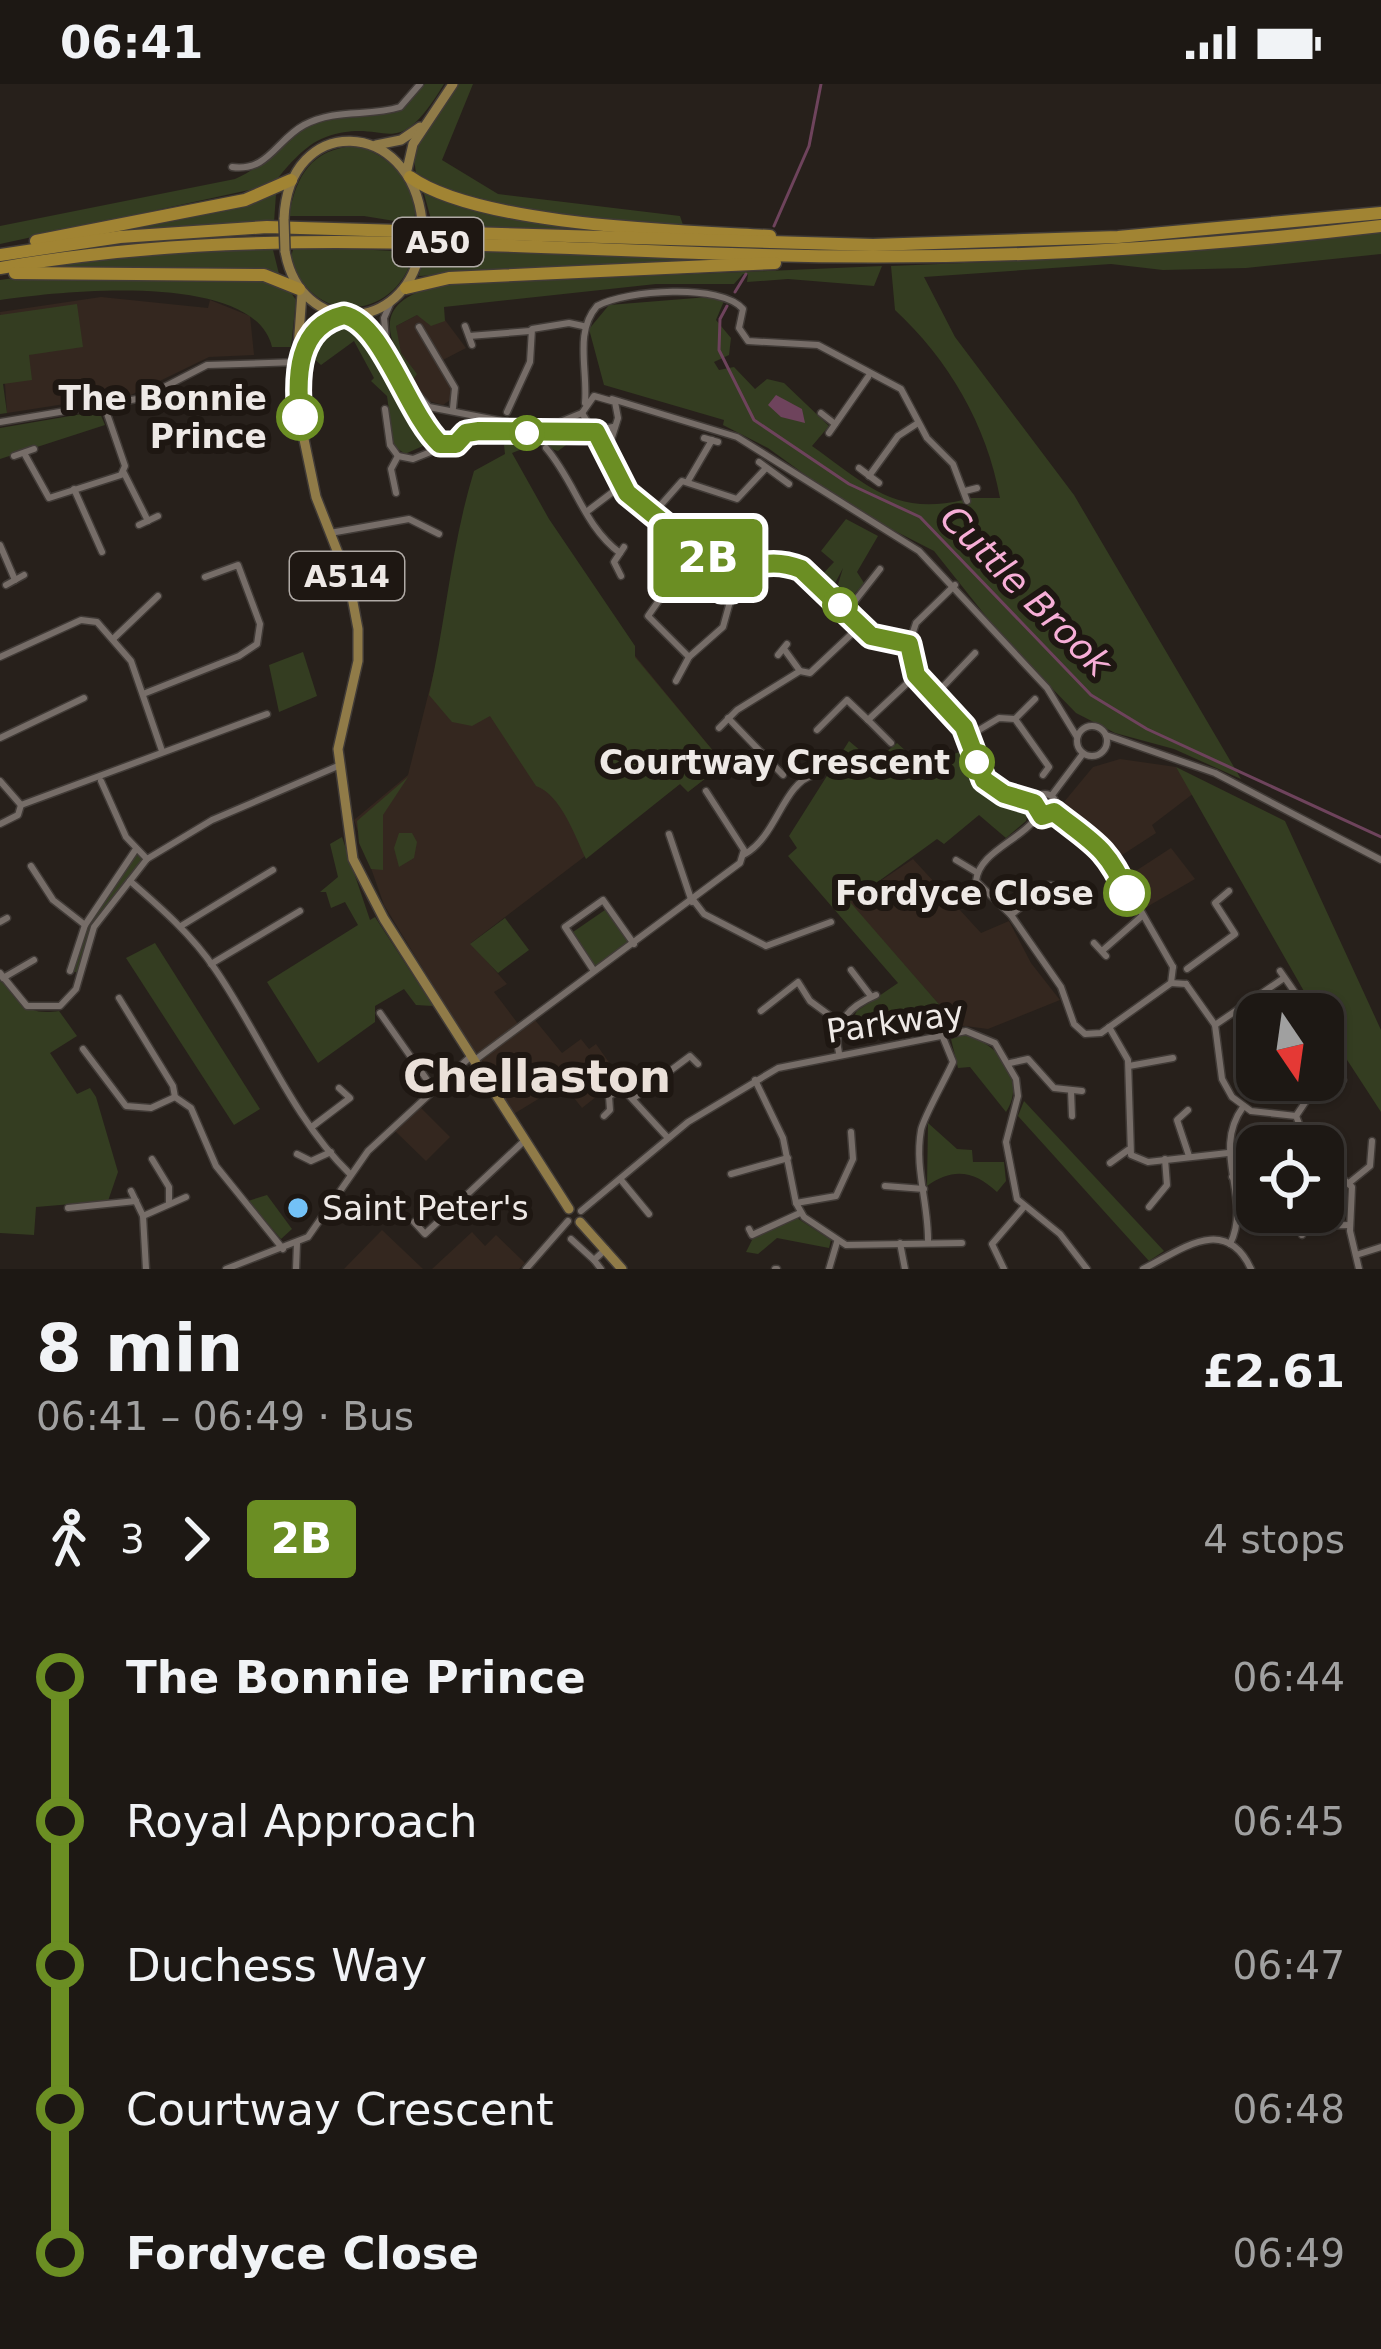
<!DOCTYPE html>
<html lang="en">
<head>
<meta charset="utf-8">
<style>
  :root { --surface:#1d1814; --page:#2a2522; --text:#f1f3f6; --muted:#a0a0a0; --line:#3b3734 }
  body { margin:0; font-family:"DejaVu Sans",sans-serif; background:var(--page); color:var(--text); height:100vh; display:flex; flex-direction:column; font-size:45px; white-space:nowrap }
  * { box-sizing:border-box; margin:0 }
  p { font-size:39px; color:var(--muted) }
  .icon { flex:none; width:66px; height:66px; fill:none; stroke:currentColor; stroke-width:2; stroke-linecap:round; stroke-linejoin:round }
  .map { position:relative; height:1185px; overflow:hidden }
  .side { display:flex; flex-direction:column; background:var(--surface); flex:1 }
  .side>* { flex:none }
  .badge { padding:0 24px; border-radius:9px; font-size:42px; line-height:78px }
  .needle { width:78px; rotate:167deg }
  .controls { position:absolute; left:1236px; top:909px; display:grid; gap:24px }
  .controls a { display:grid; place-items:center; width:108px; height:108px; border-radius:24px; background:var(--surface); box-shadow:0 3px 9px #0004,0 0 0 3px var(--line); font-size:60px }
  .map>.badge { position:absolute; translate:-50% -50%; box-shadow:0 0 0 6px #fff }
  .legs { display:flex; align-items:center; gap:18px; height:132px; padding:0 36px; font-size:39px }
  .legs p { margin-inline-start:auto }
  .headline { display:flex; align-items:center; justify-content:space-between; height:204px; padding:0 36px }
  h1 { font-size:66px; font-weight:800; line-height:90px }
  ul { padding:0 36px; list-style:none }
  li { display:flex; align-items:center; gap:42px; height:144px; font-size:45px }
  li i { display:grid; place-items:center; width:18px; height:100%; margin:0 15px; background:currentColor }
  li i::after { content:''; width:30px; height:30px; margin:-15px; border:9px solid; border-radius:50%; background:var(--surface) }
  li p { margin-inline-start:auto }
  li:first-child i { background:linear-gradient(#0000 50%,currentColor 0) }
  li:last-child i { background:linear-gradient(currentColor 50%,#0000 0) }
  .status { display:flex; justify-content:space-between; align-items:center; height:84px; padding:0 60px; background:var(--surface); direction:ltr }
  .status svg { height:33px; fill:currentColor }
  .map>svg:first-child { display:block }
</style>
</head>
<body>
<div class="status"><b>06:41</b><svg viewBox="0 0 49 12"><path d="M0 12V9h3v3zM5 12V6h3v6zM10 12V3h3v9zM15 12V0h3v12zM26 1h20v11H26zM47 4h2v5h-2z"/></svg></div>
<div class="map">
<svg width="1381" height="1185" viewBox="0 0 1381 1185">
  <rect width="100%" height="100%" fill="#27201b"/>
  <!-- built -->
  <g fill="#34271f">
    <polygon points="101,213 208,224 210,216 250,232 254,271 209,273 131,311 65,316 65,320 7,329 0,228"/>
    <polygon points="417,231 445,236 466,264 441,277 460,309 443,321 425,316 400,282 396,242"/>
    <polygon points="591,518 724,680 688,708 680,700 471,859 507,900 494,908 519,941 496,964 535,936 562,969 581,955 589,965 596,960 620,994 582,1024 563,1000 512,1031 384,821 354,736 408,691 446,540"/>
    <polygon points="1120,675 1176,683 1194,709 1152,741 1156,749 1119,773 1064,718 1093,683"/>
    <polygon points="1171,764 1195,795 1145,824 1128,792"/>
    <polygon points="913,775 981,849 1009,837 1031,879 1060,916 988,945 957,941 849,818"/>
    <polygon points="420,1023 450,1053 426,1077 394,1046"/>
    <polygon points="382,1146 423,1185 344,1185"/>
    <polygon points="472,1148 485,1162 496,1151 525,1179 519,1185 432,1185"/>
  </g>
  <!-- green -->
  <g fill="#343d21">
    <path d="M425,0H444C393,84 389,31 326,53C303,61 285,86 272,101L0,160V142L235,95C265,82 280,59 307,43C333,28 365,30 395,29Z"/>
    <path d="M457,0H473L442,76L498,110L680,132L683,141C598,132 490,135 416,89L413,68Z"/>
    <path d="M355,62C389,69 425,106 413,140L364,132H289C296,92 311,65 355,62Z"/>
    <polygon points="423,106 444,115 673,148 586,150 432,139"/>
    <polygon points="276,110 274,138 59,154"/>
    <path d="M1381,148V170L1246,184L1163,186L1111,180L924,193L955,253L1074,411L1241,695L1174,665L1115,649L1076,629L1004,555L934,467L854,426L768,364L723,341L724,336L604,301L589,245L609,221L708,213L724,217L716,236L731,254L729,271L714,278L719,286L734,283L755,305L767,295L784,299L829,342L812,362C866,400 893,432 963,416L965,422L971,414H1000C987,341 948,275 895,226L891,182L1111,173Z"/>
    <polygon points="272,162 279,190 27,185 164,168"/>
    <path d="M294,162L414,168C398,237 311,245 291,173Z"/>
    <polygon points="425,163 739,176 419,192"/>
    <path d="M882,182L874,202L788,195L747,198L748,190H743L734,200H656L444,223L445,237L431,242L417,231L396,242L401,269L417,290L412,297C383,247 374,219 438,201Z"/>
    <path d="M21,193L263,195L289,206L296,216L291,263H272C254,186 61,207 0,216V196Z"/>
    <polygon points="77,220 83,263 29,271 32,296 3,300 7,329 0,330 0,231"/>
    <polygon points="343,240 364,249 422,350 420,359 425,361 405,370 394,362 387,312 371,297 374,294 354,257 321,281 308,269 326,245"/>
    <polygon points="99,327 105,341 0,375 0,344"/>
    <path d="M569,355L573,356L558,367L535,360L512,369L549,435L635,562V573L724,680L688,708L680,700L586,775C575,752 561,711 536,702L490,632L472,642L452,638L429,611C446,536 451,462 474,387L505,370L504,361L510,357Z"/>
    <polygon points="846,435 878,452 857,488 864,499 848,517 836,507 843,484 832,505 819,494 834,478 821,467"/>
    <polygon points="303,568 317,612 279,628 269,581"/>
    <polygon points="849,657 874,678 897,659 917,677 935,665 946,673 967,665 978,699 1028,729 1026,737 1006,754 979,731 944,760 937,755 850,818 957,941 852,959 842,953 857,927 898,899 788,772 797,764 789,752"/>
    <polygon points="1176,683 1285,737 1381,946 1381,1028 1323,939 1323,930 1317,930"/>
    <polygon points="408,693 383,731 383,786 371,785 359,759 357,737"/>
    <polygon points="399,749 412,749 417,758 414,774 399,783 394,764"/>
    <polygon points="342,753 370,836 375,833 433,922 416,921 404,905 375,922 375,938 318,979 267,898 358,841 345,818 331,824 326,808 320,808 338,793 330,760"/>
    <polygon points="136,765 147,775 94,843 80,889 70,887 85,841"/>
    <polygon points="605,826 630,859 596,883 573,848"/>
    <polygon points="505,834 529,866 498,889 470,860"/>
    <polygon points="155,859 260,1025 234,1041 126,874"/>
    <path d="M0,893C17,918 26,932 59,927L77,952L50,969L77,1010L90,1004L96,1013L118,1088L108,1117L36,1123L34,1151L0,1149Z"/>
    <path d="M965,951C999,959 1027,996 1006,1028L970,983L958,984L951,955Z"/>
    <polygon points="1024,1017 1164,1167 1149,1177 1018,1032"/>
    <path d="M928,1039L957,1065L972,1066L973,1078H1004L1006,1097L997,1108C976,1088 954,1082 927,1102Z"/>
    <polygon points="267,1111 292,1145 281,1155 248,1117"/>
    <polygon points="797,1134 831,1156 829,1164 777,1154 758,1170 746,1168 753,1154"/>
  </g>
  <!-- water -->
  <polygon fill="#6e435c" points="776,311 802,325 805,339 781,333 768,321"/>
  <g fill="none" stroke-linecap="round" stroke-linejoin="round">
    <!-- stream -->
    <g stroke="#6e435c" stroke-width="3">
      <polyline points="774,142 809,62 821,0"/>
      <polyline points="735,208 746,190"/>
      <polyline points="727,222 720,235 719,266 754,336 849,400 920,433 1091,611 1147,645 1381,753"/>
    </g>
    <!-- minor casing -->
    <g stroke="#413b37" stroke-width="9">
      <g id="minor">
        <path d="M232,83C268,88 276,56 304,41C336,24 368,33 400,23L420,0"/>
        <polyline points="391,218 384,234 386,256 406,297 429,323 517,340 560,338 582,329"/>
        <polyline points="354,233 368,243 434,355 453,361 467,349"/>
        <polyline points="465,242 472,261"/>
        <polyline points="419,243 455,304 453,324"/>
        <polyline points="469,252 530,247"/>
        <polyline points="612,315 737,353 919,467 1047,604 1077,653"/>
        <path d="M585,319C588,286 574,248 597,222C626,206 721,199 743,225L739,244L748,257L818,261L901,305L927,354L953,380L967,417"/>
        <polyline points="385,325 390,361 398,372 413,375 443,363"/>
        <polyline points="507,328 530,278 532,245 569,239 583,242"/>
        <polyline points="582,329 594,312 615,318 618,334 608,366"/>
        <polyline points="582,329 593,347 613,343"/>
        <polyline points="821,329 835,340"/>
        <polyline points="0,338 143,314 207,281 298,278"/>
        <polyline points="596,348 633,416 736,497"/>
        <polyline points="467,349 589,345"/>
        <polyline points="829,349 868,293"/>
        <polyline points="704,354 718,358"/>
        <path d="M546,364C576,399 583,441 620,469"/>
        <polyline points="24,369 49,414 121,391 125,382 104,321"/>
        <polyline points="14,372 34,365"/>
        <polyline points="759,378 789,400"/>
        <polyline points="859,384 879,399"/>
        <polyline points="124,389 148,437"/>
        <polyline points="869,392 898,352 918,339"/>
        <polyline points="688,397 712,356"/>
        <polyline points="74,405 102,468"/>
        <polyline points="965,407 977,404"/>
        <polyline points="396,409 391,385 398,372"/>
        <polyline points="589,426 622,401"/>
        <polyline points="651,432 682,397 737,415 766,384"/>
        <polyline points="139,441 158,432"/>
        <polyline points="330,449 409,435 439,450"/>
        <polyline points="0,461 15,496"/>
        <polyline points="711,480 718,504 731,508"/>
        <path d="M729,490C756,483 774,473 801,485L871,552L909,560"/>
        <polyline points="621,492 614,478 624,463"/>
        <polyline points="6,501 24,491"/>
        <polyline points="955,501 916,539 909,560 913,585 964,643 984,696 1004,710 1034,719"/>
        <polyline points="667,505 648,532 689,573 723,543 733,507"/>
        <polyline points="847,527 880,485"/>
        <polyline points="113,555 158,512"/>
        <polyline points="784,565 800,587 810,589 860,542"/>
        <polyline points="778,571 787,560"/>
        <polyline points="0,573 81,536 97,538 131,577 162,667"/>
        <polyline points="676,597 689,573"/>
        <polyline points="143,610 239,572 257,560 260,540 238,481 205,493"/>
        <polyline points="936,610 975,569"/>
        <polyline points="728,634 783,691"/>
        <polyline points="1015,635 1035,615"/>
        <circle cx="1092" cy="657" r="15"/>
        <polyline points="719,644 737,626 800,587"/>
        <polyline points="817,646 847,616 868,636"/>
        <polyline points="1106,651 1215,689 1381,776"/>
        <polyline points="969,652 999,634 1015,635 1049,683 1043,691"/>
        <polyline points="0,654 84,614"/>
        <polyline points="891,659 868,636 916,591"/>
        <polyline points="0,697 21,721"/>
        <polyline points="101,697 126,753 147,775"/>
        <circle cx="1045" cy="721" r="11"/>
        <polyline points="1052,711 1082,671"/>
        <polyline points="1054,728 1106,766 1173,883"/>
        <path d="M1039,730C1023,756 979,767 976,797L1011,831L1061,903L1074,940L1085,950L1101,949L1171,899"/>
        <polyline points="0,740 18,731 21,721 267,630"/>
        <polyline points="669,750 692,818"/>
        <path d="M745,770C777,752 783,699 814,691"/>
        <polyline points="956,776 976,788"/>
        <polyline points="31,782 53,816 85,841"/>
        <path d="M130,797C161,824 192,851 215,885C260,950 292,1034 350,1090"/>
        <polyline points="694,817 704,830 766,862 831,838"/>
        <polyline points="1011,831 1048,801 1060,802 1073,815 1081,808"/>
        <polyline points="0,838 7,834"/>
        <polyline points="181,842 273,786"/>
        <polyline points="1094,859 1106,872"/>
        <polyline points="1102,867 1142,832"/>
        <polyline points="211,880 300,827"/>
        <polyline points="1173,883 1171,899 1186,900"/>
        <polyline points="1187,885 1235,850 1215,819 1229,807"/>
        <polyline points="851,886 870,911"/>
        <polyline points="70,887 85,841 136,765"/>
        <polyline points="594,887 565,843 603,816 634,860"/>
        <polyline points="1280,887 1296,910"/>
        <polyline points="0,889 27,922 60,922 76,905 94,843 147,775 212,736 338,682"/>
        <polyline points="3,894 34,876"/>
        <polyline points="1186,900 1215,941 1222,995 1232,1013 1251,1027 1296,1032 1308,1062"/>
        <polyline points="119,914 173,1002 175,1013 191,1024 216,1082 283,1165"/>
        <polyline points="1248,923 1257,936"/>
        <polyline points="761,927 798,898 810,917 840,939"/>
        <polyline points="380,929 432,1003"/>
        <polyline points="1215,941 1284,894"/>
        <polyline points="1109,943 1128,976 1131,1071 1148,1078 1228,1069"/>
        <polyline points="83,965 126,1022 151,1024 175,1013"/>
        <path d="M839,969C832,938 850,922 876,911"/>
        <polyline points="475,976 740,779 744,766 706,707"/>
        <polyline points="1010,979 1028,975 1054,1004 1082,1007"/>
        <polyline points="1129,982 1173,974"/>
        <polyline points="755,996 783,1054 796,1119 804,1133 846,1161 962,1159"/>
        <polyline points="1071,1007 1072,1032"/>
        <polyline points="635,1013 690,972 698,980"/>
        <polyline points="1188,1026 1177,1036 1189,1072"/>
        <polyline points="604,1032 610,1026 609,1012 623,1005 668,1054"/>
        <polyline points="1296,1032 1308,1014 1343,996"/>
        <polyline points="313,1042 350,1014 339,1004"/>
        <polyline points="297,1070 311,1077 331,1068"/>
        <polyline points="152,1075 169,1103 169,1119"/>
        <polyline points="1110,1079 1128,1066"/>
        <polyline points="731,1090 788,1074"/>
        <polyline points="1323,1090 1340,1092 1352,1103 1350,1147 1359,1185"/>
        <polyline points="1232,1093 1247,1090"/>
        <polyline points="621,1096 649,1130"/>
        <polyline points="1349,1099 1370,1082 1372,1057"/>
        <polyline points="885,1102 924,1105"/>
        <polyline points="131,1107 143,1132 146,1185"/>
        <polyline points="796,1119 836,1112 853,1075 851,1048"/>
        <polyline points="1149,1123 1167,1101 1165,1075"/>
        <polyline points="68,1124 136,1117"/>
        <polyline points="581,1127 688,1038 778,984 966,947 995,959 1016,995 1018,1012 1006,1058 1017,1115 1060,1150 1087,1185"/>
        <polyline points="143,1132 186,1113"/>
        <polyline points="1301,1135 1302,1151"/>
        <polyline points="414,1138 425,1150 523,1058"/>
        <polyline points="1302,1142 1350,1141"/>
        <polyline points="749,1145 752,1151 800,1129"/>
        <polyline points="571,1155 594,1176 606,1165"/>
        <polyline points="900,1159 905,1185"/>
        <path d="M928,1159C929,1120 914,1085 921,1046C923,1034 946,994 953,978L942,951"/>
        <path d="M1230,1160C1253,1114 1210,1068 1243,1023"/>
        <polyline points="1356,1171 1381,1163"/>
        <polyline points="594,1176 601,1185"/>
        <polyline points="226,1185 308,1153 368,1067 470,973"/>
        <polyline points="296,1185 297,1159"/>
        <polyline points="526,1185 568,1137"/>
        <polyline points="775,1185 777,1185"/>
        <polyline points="829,1185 837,1158"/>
        <polyline points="1004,1185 992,1160 1023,1124"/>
        <path d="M1143,1185C1180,1167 1225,1129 1251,1185"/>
      </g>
    </g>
    <!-- major casing -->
    <g stroke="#413b37" stroke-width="12">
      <g id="major">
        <polyline points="376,61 401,56 420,43"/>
        <polyline points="407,86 413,60 453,0"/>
        <path d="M284,135C288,29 411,33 422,137"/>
        <path d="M285,167C300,254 405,250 420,166"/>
        <polyline points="344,231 310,251 299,306 301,341 316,413 349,497 358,545 358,577 338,665 353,775 384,835 569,1125"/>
        <polyline points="296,292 302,209"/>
        <polyline points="580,1138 622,1185"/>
      </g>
    </g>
    <!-- highway casing -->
    <g stroke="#413b37" stroke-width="15">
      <g id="highway">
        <path d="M410,93C479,142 682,147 770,152"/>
        <polyline points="36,157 245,116 291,96"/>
        <polyline points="0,171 120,153 267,143 873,161 1118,153 1381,129"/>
        <path d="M0,184C254,139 507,165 763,171C969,177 1177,166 1381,142"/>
        <polyline points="15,189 264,191 299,205"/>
        <polyline points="406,204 449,194 775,179"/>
      </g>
    </g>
    <!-- minor -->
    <use href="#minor" stroke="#766d68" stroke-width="6"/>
    <!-- major -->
    <use href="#major" stroke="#907b48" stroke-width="9"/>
    <!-- highway -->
    <use href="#highway" stroke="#a18433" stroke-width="12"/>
    <!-- major-bridge casing -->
    <g stroke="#413b37" stroke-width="12" stroke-linecap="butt">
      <g id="major-bridge">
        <polyline points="284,135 285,167"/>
        <polyline points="420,166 422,137"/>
      </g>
    </g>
    <!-- major-bridge -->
    <use href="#major-bridge" stroke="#907b48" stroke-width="9"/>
  </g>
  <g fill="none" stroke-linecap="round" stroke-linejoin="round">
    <!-- line-1 casing -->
    <g stroke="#fff" stroke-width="27">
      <path id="line-1" d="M300,333C296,292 297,242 344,231C383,239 408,331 440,360H456L466,349L479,347L596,348L627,409L709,476L721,507H733C742,477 775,475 801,485L871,552L909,560L916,591L964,643L984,696L1004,710L1034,719L1042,732L1054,728C1092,758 1107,763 1127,809"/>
    </g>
    <!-- line-1 -->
    <use href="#line-1" stroke="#6b8e23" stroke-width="18"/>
  </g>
  <!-- markers -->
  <g fill="#fff" stroke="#6b8e23" stroke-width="6">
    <circle cx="300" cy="333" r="21"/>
    <circle cx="527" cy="349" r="15"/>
    <circle cx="840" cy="521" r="15"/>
    <circle cx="977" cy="678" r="15"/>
    <circle cx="1127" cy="809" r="21"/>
  </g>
  <circle fill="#73c1f6" stroke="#1e1712" stroke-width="4.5" cx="298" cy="1124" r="12"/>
  <g text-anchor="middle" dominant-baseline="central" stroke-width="12" stroke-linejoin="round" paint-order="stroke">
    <!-- shield labels -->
    <g fill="#1e1712" stroke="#b0aaa6" stroke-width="3">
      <rect x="393" y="134" width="90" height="48" rx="9"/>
      <rect x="290" y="468" width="114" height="48" rx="9"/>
    </g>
    <g font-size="30" font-weight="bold" fill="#eee9e6">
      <text x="438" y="158">A50</text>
      <text x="347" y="492">A514</text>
    </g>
    <!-- stop labels -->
    <g font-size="33" font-weight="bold" fill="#eee9e6" stroke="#1e1712" text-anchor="end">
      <text x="267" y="314">The Bonnie<tspan x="267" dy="38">Prince</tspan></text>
      <text x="950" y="678">Courtway Crescent</text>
      <text x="1094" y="809">Fordyce Close</text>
    </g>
    <!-- street labels -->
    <g font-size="33" fill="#eee9e6" stroke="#1e1712">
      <text transform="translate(895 938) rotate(-8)">Parkway</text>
    </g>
    <!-- poi labels -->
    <g font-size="33" fill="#eee9e6" stroke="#1e1712" text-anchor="start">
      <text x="322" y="1124">Saint Peter's</text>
    </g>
    <!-- water labels -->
    <g font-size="36" font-style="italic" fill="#f7aed7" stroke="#1e1712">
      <text transform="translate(1026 507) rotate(45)">Cuttle Brook</text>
    </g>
    <!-- district labels -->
    <g font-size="45" font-weight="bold" fill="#eae0d9" stroke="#1e1712">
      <text x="537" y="992">Chellaston</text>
    </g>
  </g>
</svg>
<div class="controls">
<a><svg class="needle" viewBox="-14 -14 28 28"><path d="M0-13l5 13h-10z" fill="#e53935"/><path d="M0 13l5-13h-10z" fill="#a0a0a0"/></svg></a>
<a><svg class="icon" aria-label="locate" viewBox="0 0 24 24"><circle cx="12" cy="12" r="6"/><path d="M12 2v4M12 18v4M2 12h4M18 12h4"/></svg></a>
</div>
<b class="badge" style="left:708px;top:474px;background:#6b8e23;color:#fff">2B</b>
</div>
<section class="side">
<div class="headline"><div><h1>8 min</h1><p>06:41 – 06:49 · Bus</p></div><b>£2.61</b></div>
<div class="legs"><svg class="icon" aria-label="walk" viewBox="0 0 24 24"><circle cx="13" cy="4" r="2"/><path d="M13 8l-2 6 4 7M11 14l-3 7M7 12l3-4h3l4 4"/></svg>3<svg class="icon" aria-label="forward" viewBox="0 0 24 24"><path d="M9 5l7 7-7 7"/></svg><b class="badge" style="background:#6b8e23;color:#fff">2B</b><p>4 stops</p></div>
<ul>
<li><i style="color:#6b8e23"></i><b>The Bonnie Prince</b><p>06:44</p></li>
<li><i style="color:#6b8e23"></i><span>Royal Approach</span><p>06:45</p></li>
<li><i style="color:#6b8e23"></i><span>Duchess Way</span><p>06:47</p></li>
<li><i style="color:#6b8e23"></i><span>Courtway Crescent</span><p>06:48</p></li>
<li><i style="color:#6b8e23"></i><b>Fordyce Close</b><p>06:49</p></li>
</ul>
</section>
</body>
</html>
